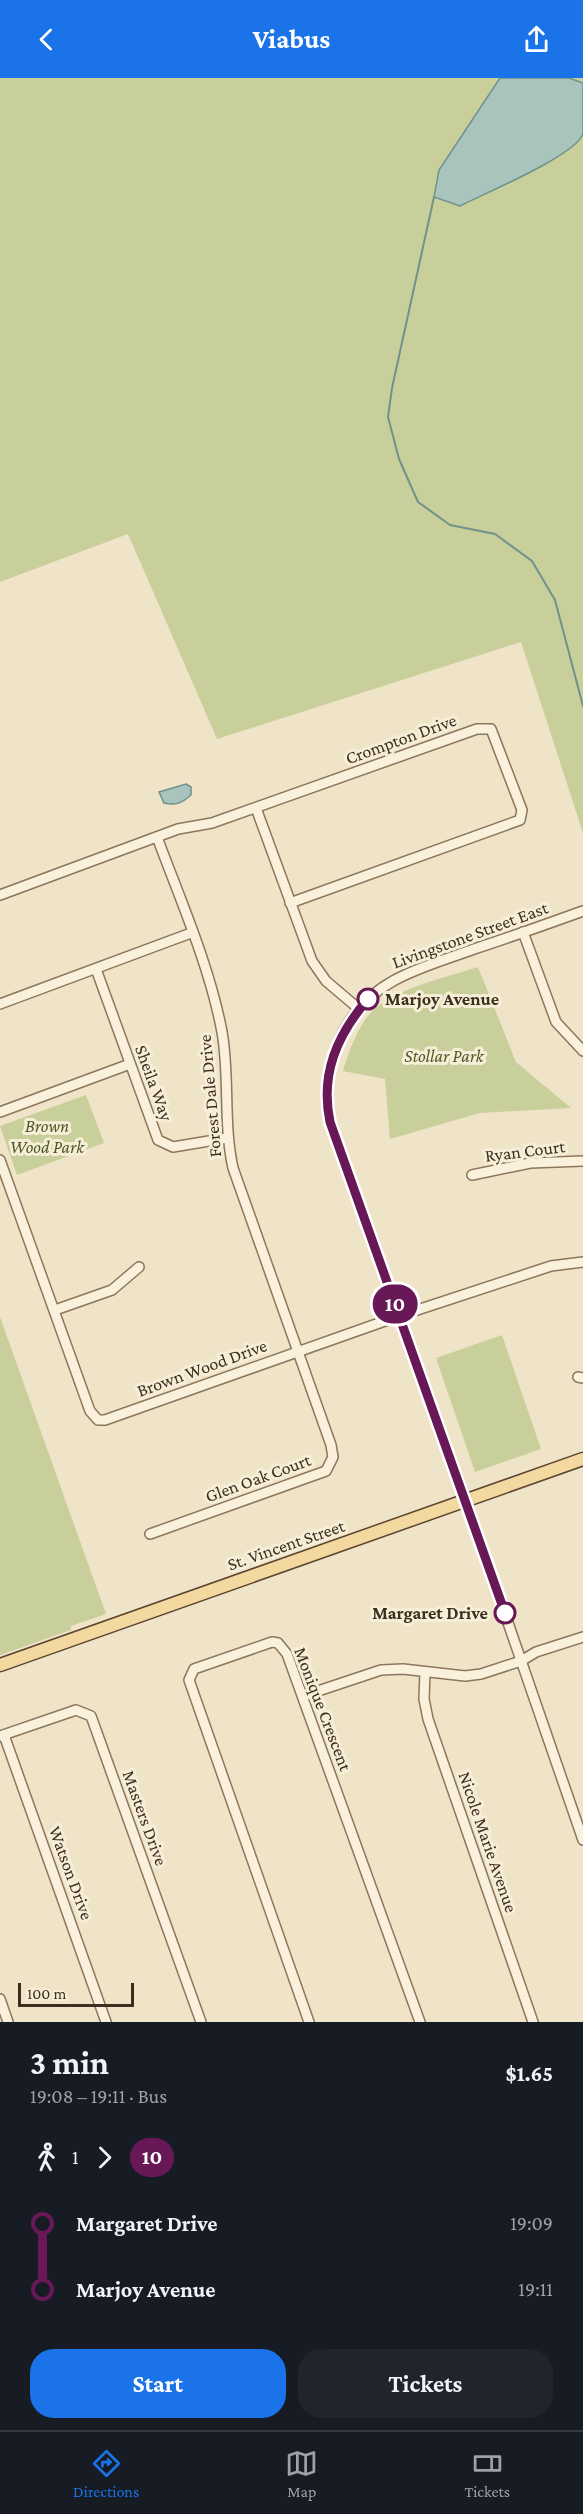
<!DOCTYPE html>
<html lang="en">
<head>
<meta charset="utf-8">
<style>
  :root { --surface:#171b24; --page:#20242c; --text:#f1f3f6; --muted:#9ea1a6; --line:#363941; --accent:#1a73e8 }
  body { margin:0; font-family:"Crimson Pro",serif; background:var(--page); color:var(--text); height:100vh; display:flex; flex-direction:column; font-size:22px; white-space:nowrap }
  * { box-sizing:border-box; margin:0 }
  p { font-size:20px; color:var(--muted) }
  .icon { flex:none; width:33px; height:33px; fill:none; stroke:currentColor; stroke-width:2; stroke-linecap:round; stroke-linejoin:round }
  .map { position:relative; height:1944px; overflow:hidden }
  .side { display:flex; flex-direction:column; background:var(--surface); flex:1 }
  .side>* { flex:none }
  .badge { padding:0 12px; border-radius:20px; font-size:21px; line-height:39px }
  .scale { position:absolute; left:18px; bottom:15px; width:116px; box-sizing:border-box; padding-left:6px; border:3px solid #3d2e20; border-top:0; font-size:16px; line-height:21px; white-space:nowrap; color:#3d2e20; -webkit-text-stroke:4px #f7eed8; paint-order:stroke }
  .map>.badge { position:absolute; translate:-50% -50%; box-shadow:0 0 0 3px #fff }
  .legs { display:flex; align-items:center; gap:9px; height:66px; padding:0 30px; font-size:20px }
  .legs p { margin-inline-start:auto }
  .head { display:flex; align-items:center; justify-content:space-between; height:102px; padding:0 30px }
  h1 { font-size:33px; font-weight:700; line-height:45px }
  .action { display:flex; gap:12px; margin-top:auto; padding:12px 30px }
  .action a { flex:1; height:69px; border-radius:24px; background:var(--accent); color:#fff; font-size:24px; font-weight:700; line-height:69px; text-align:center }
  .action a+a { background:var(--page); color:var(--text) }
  ul { padding:0 30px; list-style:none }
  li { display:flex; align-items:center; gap:21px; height:66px; font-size:22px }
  li i { display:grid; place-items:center; width:9px; height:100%; margin:0 8px; background:currentColor }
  li i::after { content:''; width:15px; height:15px; margin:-8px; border:4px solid; border-radius:50%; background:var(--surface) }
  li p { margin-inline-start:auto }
  li:first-child i { background:linear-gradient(#0000 50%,currentColor 0) }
  li:last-child i { background:linear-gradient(currentColor 50%,#0000 0) }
  header { display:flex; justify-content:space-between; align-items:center; height:78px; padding:0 30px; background:var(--accent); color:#fff; font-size:27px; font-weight:700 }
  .dock { display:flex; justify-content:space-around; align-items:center; height:84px; border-top:2px solid var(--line); background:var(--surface); font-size:16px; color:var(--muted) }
  .dock a { display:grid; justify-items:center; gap:3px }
  .dock .selected { color:var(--accent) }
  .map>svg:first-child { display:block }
</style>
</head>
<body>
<header><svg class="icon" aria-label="back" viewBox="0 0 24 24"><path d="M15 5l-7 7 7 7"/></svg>Viabus<svg class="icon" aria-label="share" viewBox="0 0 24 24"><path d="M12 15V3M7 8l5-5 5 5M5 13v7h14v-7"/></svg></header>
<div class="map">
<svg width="583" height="1944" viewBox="0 0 583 1944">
  <rect width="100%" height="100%" fill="#f0e4c8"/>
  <!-- green -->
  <g fill="#c9cf9b">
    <polygon points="0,0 583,0 583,755 521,564 217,661 128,456 0,504"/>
    <path d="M478,889L516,984L571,1030L480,1035L390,1061L385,1001L343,993C348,976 356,953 368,938C390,911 445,900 478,889Z"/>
    <polygon points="86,1017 104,1065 17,1097 0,1048"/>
    <polygon points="0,1239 106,1536 71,1548 71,1552 0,1577"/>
    <polygon points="502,1257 541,1371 475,1394 436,1280"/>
  </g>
  <!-- water -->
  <g fill="#a9c4bc" stroke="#6f938a" stroke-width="1.5">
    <path d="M500,0H569L583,5C583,20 583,42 583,56C575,78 483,116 460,128L434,119L439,92Z"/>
    <path d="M186,706L191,709V717C182,725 176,728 164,725L159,714Z"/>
  </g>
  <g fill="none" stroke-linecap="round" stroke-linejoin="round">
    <!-- stream -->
    <polyline stroke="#6f938a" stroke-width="2" points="434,119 392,310 388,339 399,381 418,424 450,447 495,456 532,483 555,522 583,628"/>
    <!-- minor casing -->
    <g stroke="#8d765c" stroke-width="12">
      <g id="minor">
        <polyline points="256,730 312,883 326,903 359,931"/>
        <polyline points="0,817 178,751 212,745 477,651 491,651 522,732 520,742 290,825"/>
        <path d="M583,833C547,846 511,859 474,871C447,881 418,889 393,903C343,931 319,989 330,1044L466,1423L583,1762"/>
        <polyline points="523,854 556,944 583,973"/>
        <polyline points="96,891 158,1062 173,1069 227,1060"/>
        <polyline points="0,926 191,855"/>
        <polyline points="0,1034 130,986"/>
        <polyline points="0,1082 90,1333 98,1342 105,1342 399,1238 551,1188 583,1184"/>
        <polyline points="472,1097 530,1085 583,1083"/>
        <polyline points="55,1232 112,1212 139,1189"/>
        <polyline points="578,1299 583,1300"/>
        <path d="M150,1456L326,1393L333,1379L331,1367L233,1090C223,1045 230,999 222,954C210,889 180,821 157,759"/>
        <polyline points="425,1594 424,1621 428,1641 533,1944"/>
        <polyline points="303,1618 381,1592 403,1591 465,1598 481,1596 521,1583 536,1574 583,1559"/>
        <polyline points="4,1657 106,1944"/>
        <polyline points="0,1658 76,1632 91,1638 201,1944"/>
        <polyline points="0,1921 8,1944"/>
        <polyline points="309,1944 189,1602 194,1591 272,1564 278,1565 287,1576 420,1944"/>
      </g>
    </g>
    <!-- major casing -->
    <g stroke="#5b4430" stroke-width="15">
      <polyline id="major" points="0,1587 583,1381"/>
    </g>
    <!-- minor -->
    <use href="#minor" stroke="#faf1dc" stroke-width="9"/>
    <!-- major -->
    <use href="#major" stroke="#f3d9a0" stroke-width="12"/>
  </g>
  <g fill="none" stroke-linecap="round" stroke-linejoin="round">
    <!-- line-1 casing -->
    <g stroke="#fff" stroke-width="14">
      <path id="line-1" d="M368,921C337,957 320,996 330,1044L505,1535"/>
    </g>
    <!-- line-1 -->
    <use href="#line-1" stroke="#681757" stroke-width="9"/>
  </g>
  <!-- markers -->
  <g fill="#fff" stroke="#681757" stroke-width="3">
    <circle cx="368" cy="921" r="10"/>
    <circle cx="505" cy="1535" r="10"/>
  </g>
  <g text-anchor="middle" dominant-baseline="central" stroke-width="6" stroke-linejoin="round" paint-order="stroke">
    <!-- street labels -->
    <g font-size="18" fill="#3d2e20" stroke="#f7eed8">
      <text transform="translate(401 661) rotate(-20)">Crompton Drive</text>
      <text transform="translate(470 857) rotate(-20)">Livingstone Street East</text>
      <text transform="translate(154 1005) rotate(70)">Sheila Way</text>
      <text transform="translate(210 1018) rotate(-95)">Forest Dale Drive</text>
      <text transform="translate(525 1073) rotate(-7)">Ryan Court</text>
      <text transform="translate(202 1290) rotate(-20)">Brown Wood Drive</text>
      <text transform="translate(258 1400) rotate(-20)">Glen Oak Court</text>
      <text transform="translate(286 1467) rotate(-19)">St. Vincent Street</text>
      <text transform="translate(323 1631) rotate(69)">Monique Crescent</text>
      <text transform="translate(145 1740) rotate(70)">Masters Drive</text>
      <text transform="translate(488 1764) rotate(71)">Nicole Marie Avenue</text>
      <text transform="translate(71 1795) rotate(70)">Watson Drive</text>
    </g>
    <!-- stop labels -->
    <g font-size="18" font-weight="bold" fill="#3d2e20" stroke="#f7eed8" text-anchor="start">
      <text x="385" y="921">Marjoy Avenue</text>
      <text x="488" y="1535" text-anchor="end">Margaret Drive</text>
    </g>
    <!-- park labels -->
    <g font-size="18" font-style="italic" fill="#4d5a26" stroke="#f7eed8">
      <text x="444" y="978">Stollar Park</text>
      <text x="47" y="1048">Brown<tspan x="47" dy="21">Wood Park</tspan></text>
    </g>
  </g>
</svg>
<div class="scale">100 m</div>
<b class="badge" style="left:395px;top:1226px;background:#681757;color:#fff">10</b>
</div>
<section class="side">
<div class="head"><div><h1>3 min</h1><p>19:08 – 19:11 · Bus</p></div><b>$1.65</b></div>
<div class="legs"><svg class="icon" aria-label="walk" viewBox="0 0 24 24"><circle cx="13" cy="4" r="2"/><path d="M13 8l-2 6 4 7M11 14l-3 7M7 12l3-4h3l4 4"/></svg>1<svg class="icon" aria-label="forward" viewBox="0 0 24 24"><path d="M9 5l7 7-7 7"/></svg><b class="badge" style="background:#681757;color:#fff">10</b></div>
<ul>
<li><i style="color:#681757"></i><b>Margaret Drive</b><p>19:09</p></li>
<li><i style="color:#681757"></i><b>Marjoy Avenue</b><p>19:11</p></li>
</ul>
<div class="action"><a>Start</a><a>Tickets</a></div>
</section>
<nav class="dock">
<a class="selected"><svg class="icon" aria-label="directions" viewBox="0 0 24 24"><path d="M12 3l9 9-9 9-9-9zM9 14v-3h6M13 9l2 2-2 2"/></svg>Directions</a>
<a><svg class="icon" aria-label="map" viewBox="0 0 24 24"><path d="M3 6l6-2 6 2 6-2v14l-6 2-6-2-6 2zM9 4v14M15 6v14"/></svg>Map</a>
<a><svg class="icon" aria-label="tickets" viewBox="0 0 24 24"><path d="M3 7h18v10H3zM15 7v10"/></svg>Tickets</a>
</nav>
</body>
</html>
